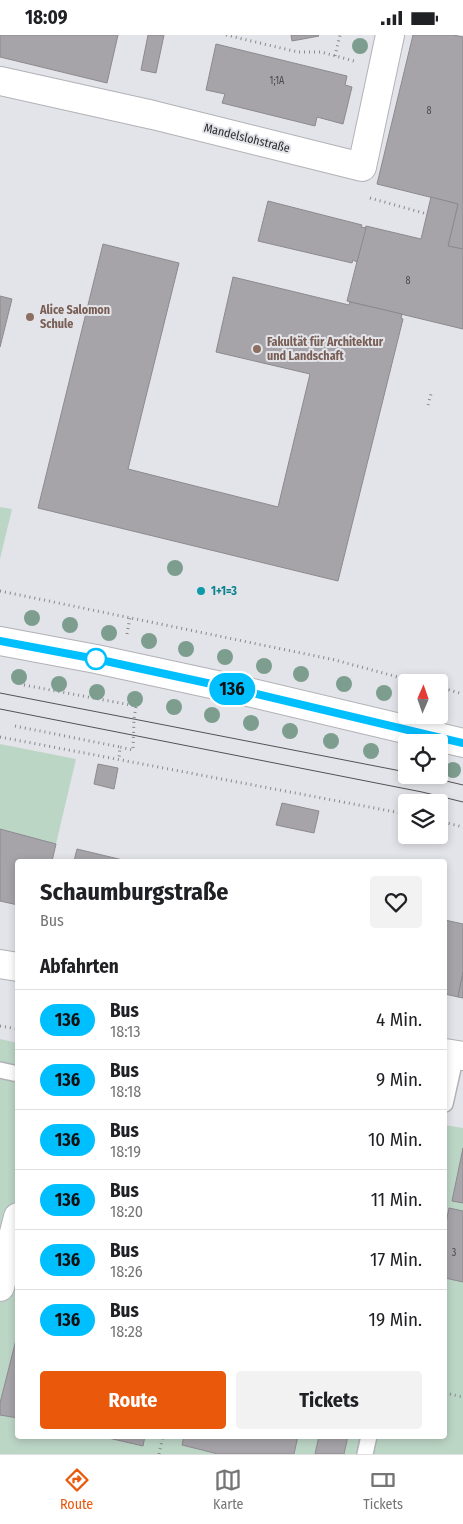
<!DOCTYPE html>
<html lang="de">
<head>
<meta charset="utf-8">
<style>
  :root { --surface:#fff; --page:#f2f2f2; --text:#202124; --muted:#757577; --line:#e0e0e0; --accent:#ea580c }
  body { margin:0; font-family:"Fira Sans Condensed",sans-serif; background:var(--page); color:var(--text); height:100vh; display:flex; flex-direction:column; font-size:19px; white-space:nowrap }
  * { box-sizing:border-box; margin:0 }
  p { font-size:16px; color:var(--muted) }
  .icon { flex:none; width:28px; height:28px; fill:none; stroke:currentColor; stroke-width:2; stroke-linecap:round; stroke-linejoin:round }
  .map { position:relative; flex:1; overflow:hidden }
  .side { position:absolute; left:15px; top:824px; width:432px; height:580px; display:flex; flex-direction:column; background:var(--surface); border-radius:5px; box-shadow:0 2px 8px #0003 }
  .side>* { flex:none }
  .badge { padding:0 10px; border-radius:16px; font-size:18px; line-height:32px }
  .needle { width:32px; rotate:2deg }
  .tools { position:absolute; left:398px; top:639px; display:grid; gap:10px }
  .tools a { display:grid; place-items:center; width:50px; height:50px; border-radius:5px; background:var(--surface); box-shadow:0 2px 8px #0003; font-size:25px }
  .map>.badge { position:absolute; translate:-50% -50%; box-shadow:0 0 0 2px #fff }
  h2 { padding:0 25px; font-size:19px; line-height:45px }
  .round { display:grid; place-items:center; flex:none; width:52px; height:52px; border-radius:5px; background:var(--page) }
  .head { display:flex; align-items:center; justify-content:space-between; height:85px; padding:0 25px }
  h1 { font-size:24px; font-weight:700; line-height:38px }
  .cta { display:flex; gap:10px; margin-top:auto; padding:10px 25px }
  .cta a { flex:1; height:58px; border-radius:5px; background:var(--accent); color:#fff; font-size:20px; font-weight:700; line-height:58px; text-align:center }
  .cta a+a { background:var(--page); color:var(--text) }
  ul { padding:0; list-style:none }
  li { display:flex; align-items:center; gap:15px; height:60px; padding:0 25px; border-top:1px solid var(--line) }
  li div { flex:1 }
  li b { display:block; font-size:19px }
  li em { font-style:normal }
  li .badge { min-width:55px; font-weight:700; text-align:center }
  .status { display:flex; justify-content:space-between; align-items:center; height:35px; padding:0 25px; background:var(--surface); direction:ltr }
  .status svg { height:14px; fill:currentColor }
  .dock { display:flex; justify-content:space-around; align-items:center; height:70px; border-top:1px solid var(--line); background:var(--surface); font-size:14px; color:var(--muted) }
  .dock a { display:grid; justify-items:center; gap:2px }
  .dock .active { color:var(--accent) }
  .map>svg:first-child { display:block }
</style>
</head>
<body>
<div class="status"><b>18:09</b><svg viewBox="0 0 49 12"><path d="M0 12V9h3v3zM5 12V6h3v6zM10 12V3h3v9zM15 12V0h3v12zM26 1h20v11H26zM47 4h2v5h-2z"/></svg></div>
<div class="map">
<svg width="463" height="1419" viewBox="0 0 463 1419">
  <rect width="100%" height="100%" fill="#e3e4e9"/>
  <!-- green -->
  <g fill="#bcd6c6">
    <polygon points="0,472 12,474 0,524"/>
    <polygon points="0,709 76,724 56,809 0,794"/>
    <polygon points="0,1004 18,1008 18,1401 445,1401 445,1090 463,1093 463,1419 0,1419"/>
  </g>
  <!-- building -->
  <g fill="#a6a4a9" stroke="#8c8a8f">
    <polygon points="0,0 118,0 107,48 0,22"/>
    <polygon points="148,0 164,0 156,38 141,35"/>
    <polygon points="291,0 318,0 319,1 292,6"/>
    <polygon points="413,0 453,0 463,2 463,214 448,211 458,169 377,149"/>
    <polygon points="216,9 347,41 345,50 352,52 343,89 317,82 315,91 222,68 225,59 206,55"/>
    <polygon points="431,162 458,169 448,211 463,214 463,294 347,266 366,191 421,204"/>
    <polygon points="268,166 362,190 361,192 366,193 357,227 353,225 352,228 258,206"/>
    <polygon points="103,209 179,228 128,434 278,472 310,339 216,317 233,242 349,270 350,267 402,279 401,283 403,284 338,546 38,473"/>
    <polygon points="0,261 12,264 0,312"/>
    <polygon points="98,729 118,733 114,754 94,749"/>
    <polygon points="282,768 319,776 314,798 276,790"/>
    <polygon points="0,794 56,809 52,826 18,826 18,870 0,866"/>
    <polygon points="77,814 127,826 74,826"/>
    <polygon points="445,885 463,889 463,937 458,962 445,959"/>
    <polygon points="463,937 463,963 458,962"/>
    <polygon points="463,1113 463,1168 452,1166"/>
    <polygon points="449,1173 463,1176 463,1247 445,1243 445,1193"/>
    <polygon points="18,1297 18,1383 0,1380 0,1368"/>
    <polygon points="100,1401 145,1401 143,1411"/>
    <polygon points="184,1401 298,1401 294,1419 218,1419 182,1410"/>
    <polygon points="319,1401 348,1401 344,1419 315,1419"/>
  </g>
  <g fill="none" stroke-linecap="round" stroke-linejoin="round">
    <!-- lane casing -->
    <g stroke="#b1b1b7" stroke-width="18">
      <g id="lane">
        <polyline points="0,1035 18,1039"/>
        <polyline points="445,1069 456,1020"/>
        <polyline points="365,1419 369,1401"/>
      </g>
    </g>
    <!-- street casing -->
    <g stroke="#b1b1b7" stroke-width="30">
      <g id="street">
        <polyline points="0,46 153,80 362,132 390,0"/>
        <polyline points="0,929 18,932"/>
        <polyline points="445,1018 463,1021"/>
        <polyline points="0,1252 18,1182"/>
      </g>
    </g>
    <!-- secondary casing -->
    <g stroke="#b1b1b7" stroke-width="30">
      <polyline id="secondary" points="0,606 96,624 244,656 463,708"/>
    </g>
    <!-- path -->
    <g stroke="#88898d" stroke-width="3" stroke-dasharray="1 4" stroke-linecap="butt">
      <polyline points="226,0 298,17 321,17 354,26"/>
      <polyline points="335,21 340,0"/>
      <polyline points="370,163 427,179"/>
      <polyline points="428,370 431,359"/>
      <polyline points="0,556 335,625 420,648"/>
      <polyline points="127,599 130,582"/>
      <polyline points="24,650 136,671 134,684 133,715 120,712 119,723"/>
      <polyline points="439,652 463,659"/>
      <polyline points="15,691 120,712"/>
      <polyline points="0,702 406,779"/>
      <polyline points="439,786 463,792"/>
      <polyline points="0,991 18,994"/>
      <polyline points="445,1358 463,1362"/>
      <polyline points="159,1419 163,1401"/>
    </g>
    <!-- lane -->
    <use href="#lane" stroke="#fff" stroke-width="15"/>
    <!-- street -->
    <use href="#street" stroke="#fff" stroke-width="28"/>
    <!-- secondary -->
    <use href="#secondary" stroke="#fff" stroke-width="28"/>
    <!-- tram -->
    <g stroke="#525255" stroke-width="1">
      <polyline points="0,658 406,737"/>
      <polyline points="0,674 422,757 463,767"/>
      <polyline points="421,740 463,750"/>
    </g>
  </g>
  <!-- trees -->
  <g fill="#7d9e8e">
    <circle cx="360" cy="11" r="8"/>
    <circle cx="175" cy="533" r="8"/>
    <circle cx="32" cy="583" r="8"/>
    <circle cx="70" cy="590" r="8"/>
    <circle cx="109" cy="598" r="8"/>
    <circle cx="149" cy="606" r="8"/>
    <circle cx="186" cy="614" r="8"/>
    <circle cx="225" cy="622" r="8"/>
    <circle cx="264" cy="631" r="8"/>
    <circle cx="301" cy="639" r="8"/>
    <circle cx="19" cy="642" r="8"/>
    <circle cx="59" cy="649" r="8"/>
    <circle cx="344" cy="649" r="8"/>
    <circle cx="97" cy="657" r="8"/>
    <circle cx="384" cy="658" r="8"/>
    <circle cx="135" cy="664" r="8"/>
    <circle cx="174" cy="672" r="8"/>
    <circle cx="212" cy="680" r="8"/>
    <circle cx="251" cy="688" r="8"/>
    <circle cx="290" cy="696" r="8"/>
    <circle cx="331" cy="706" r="8"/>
    <circle cx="371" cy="716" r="8"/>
    <circle cx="453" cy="735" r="8"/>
  </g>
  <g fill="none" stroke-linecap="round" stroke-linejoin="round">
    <!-- line casing -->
    <g stroke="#fff" stroke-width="11">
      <polyline id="line" points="0,606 96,624 244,656 463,708"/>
    </g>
    <!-- line -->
    <use href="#line" stroke="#00bfff" stroke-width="8"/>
  </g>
  <!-- markers -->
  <g fill="#8d6e63" stroke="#e3e4e9" stroke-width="2">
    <circle cx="30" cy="282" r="5"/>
    <circle cx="257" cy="314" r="5"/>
  </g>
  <circle fill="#0f9aa8" stroke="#e3e4e9" stroke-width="2" cx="201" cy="556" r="5"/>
  <circle fill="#fff" stroke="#00bfff" stroke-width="2.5" cx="96" cy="624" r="10"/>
  <g text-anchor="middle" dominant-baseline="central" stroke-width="4" stroke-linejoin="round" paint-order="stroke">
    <!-- number labels -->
    <g font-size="10" fill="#4a4a4e">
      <text x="277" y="46">1;1A</text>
      <text x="429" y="76">8</text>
      <text x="408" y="246">8</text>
      <text x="454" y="1218">3</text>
    </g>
    <!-- street labels -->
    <g font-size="12" fill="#2c2c2f" stroke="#e3e4e9">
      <text transform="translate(247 103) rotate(14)">Mandelslohstraße</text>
    </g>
    <!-- education labels -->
    <g font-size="12" font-weight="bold" fill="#785e54" stroke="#e3e4e9" text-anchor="start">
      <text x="40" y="275">Alice Salomon<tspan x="40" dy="14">Schule</tspan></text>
      <text x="267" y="307">Fakultät für Architektur<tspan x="267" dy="14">und Landschaft</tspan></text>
    </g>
    <!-- culture labels -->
    <g font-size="12" font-weight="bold" fill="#0d838f" stroke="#e3e4e9" text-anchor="start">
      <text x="211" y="556">1+1=3</text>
    </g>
  </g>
</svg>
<div class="tools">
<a><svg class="needle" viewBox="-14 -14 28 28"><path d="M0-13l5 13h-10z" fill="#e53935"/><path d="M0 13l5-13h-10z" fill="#757577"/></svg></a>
<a><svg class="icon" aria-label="locate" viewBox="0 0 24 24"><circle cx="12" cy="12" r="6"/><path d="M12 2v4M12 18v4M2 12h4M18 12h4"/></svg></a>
<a><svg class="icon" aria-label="layers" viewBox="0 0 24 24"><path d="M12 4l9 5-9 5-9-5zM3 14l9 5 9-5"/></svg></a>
</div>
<b class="badge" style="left:232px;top:654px;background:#00bfff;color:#111">136</b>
<section class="side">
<div class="head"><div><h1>Schaumburgstraße</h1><p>Bus</p></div><a class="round"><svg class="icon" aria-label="heart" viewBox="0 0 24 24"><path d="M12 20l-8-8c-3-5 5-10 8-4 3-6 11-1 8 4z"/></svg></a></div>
<h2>Abfahrten</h2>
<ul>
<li><span class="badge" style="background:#00bfff;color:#111">136</span><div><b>Bus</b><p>18:13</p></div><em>4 Min.</em></li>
<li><span class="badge" style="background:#00bfff;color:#111">136</span><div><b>Bus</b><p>18:18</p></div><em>9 Min.</em></li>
<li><span class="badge" style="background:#00bfff;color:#111">136</span><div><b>Bus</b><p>18:19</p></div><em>10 Min.</em></li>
<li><span class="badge" style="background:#00bfff;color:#111">136</span><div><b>Bus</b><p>18:20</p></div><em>11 Min.</em></li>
<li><span class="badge" style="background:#00bfff;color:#111">136</span><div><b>Bus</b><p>18:26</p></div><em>17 Min.</em></li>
<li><span class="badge" style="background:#00bfff;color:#111">136</span><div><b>Bus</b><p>18:28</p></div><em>19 Min.</em></li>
</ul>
<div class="cta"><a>Route</a><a>Tickets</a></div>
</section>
</div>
<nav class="dock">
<a class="active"><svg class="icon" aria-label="directions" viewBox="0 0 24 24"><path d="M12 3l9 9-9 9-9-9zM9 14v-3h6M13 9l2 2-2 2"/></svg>Route</a>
<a><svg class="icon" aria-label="map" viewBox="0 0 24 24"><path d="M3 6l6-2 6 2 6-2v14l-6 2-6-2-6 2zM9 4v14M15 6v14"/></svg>Karte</a>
<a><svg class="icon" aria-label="tickets" viewBox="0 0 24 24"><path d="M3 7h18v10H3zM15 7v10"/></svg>Tickets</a>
</nav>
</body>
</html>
